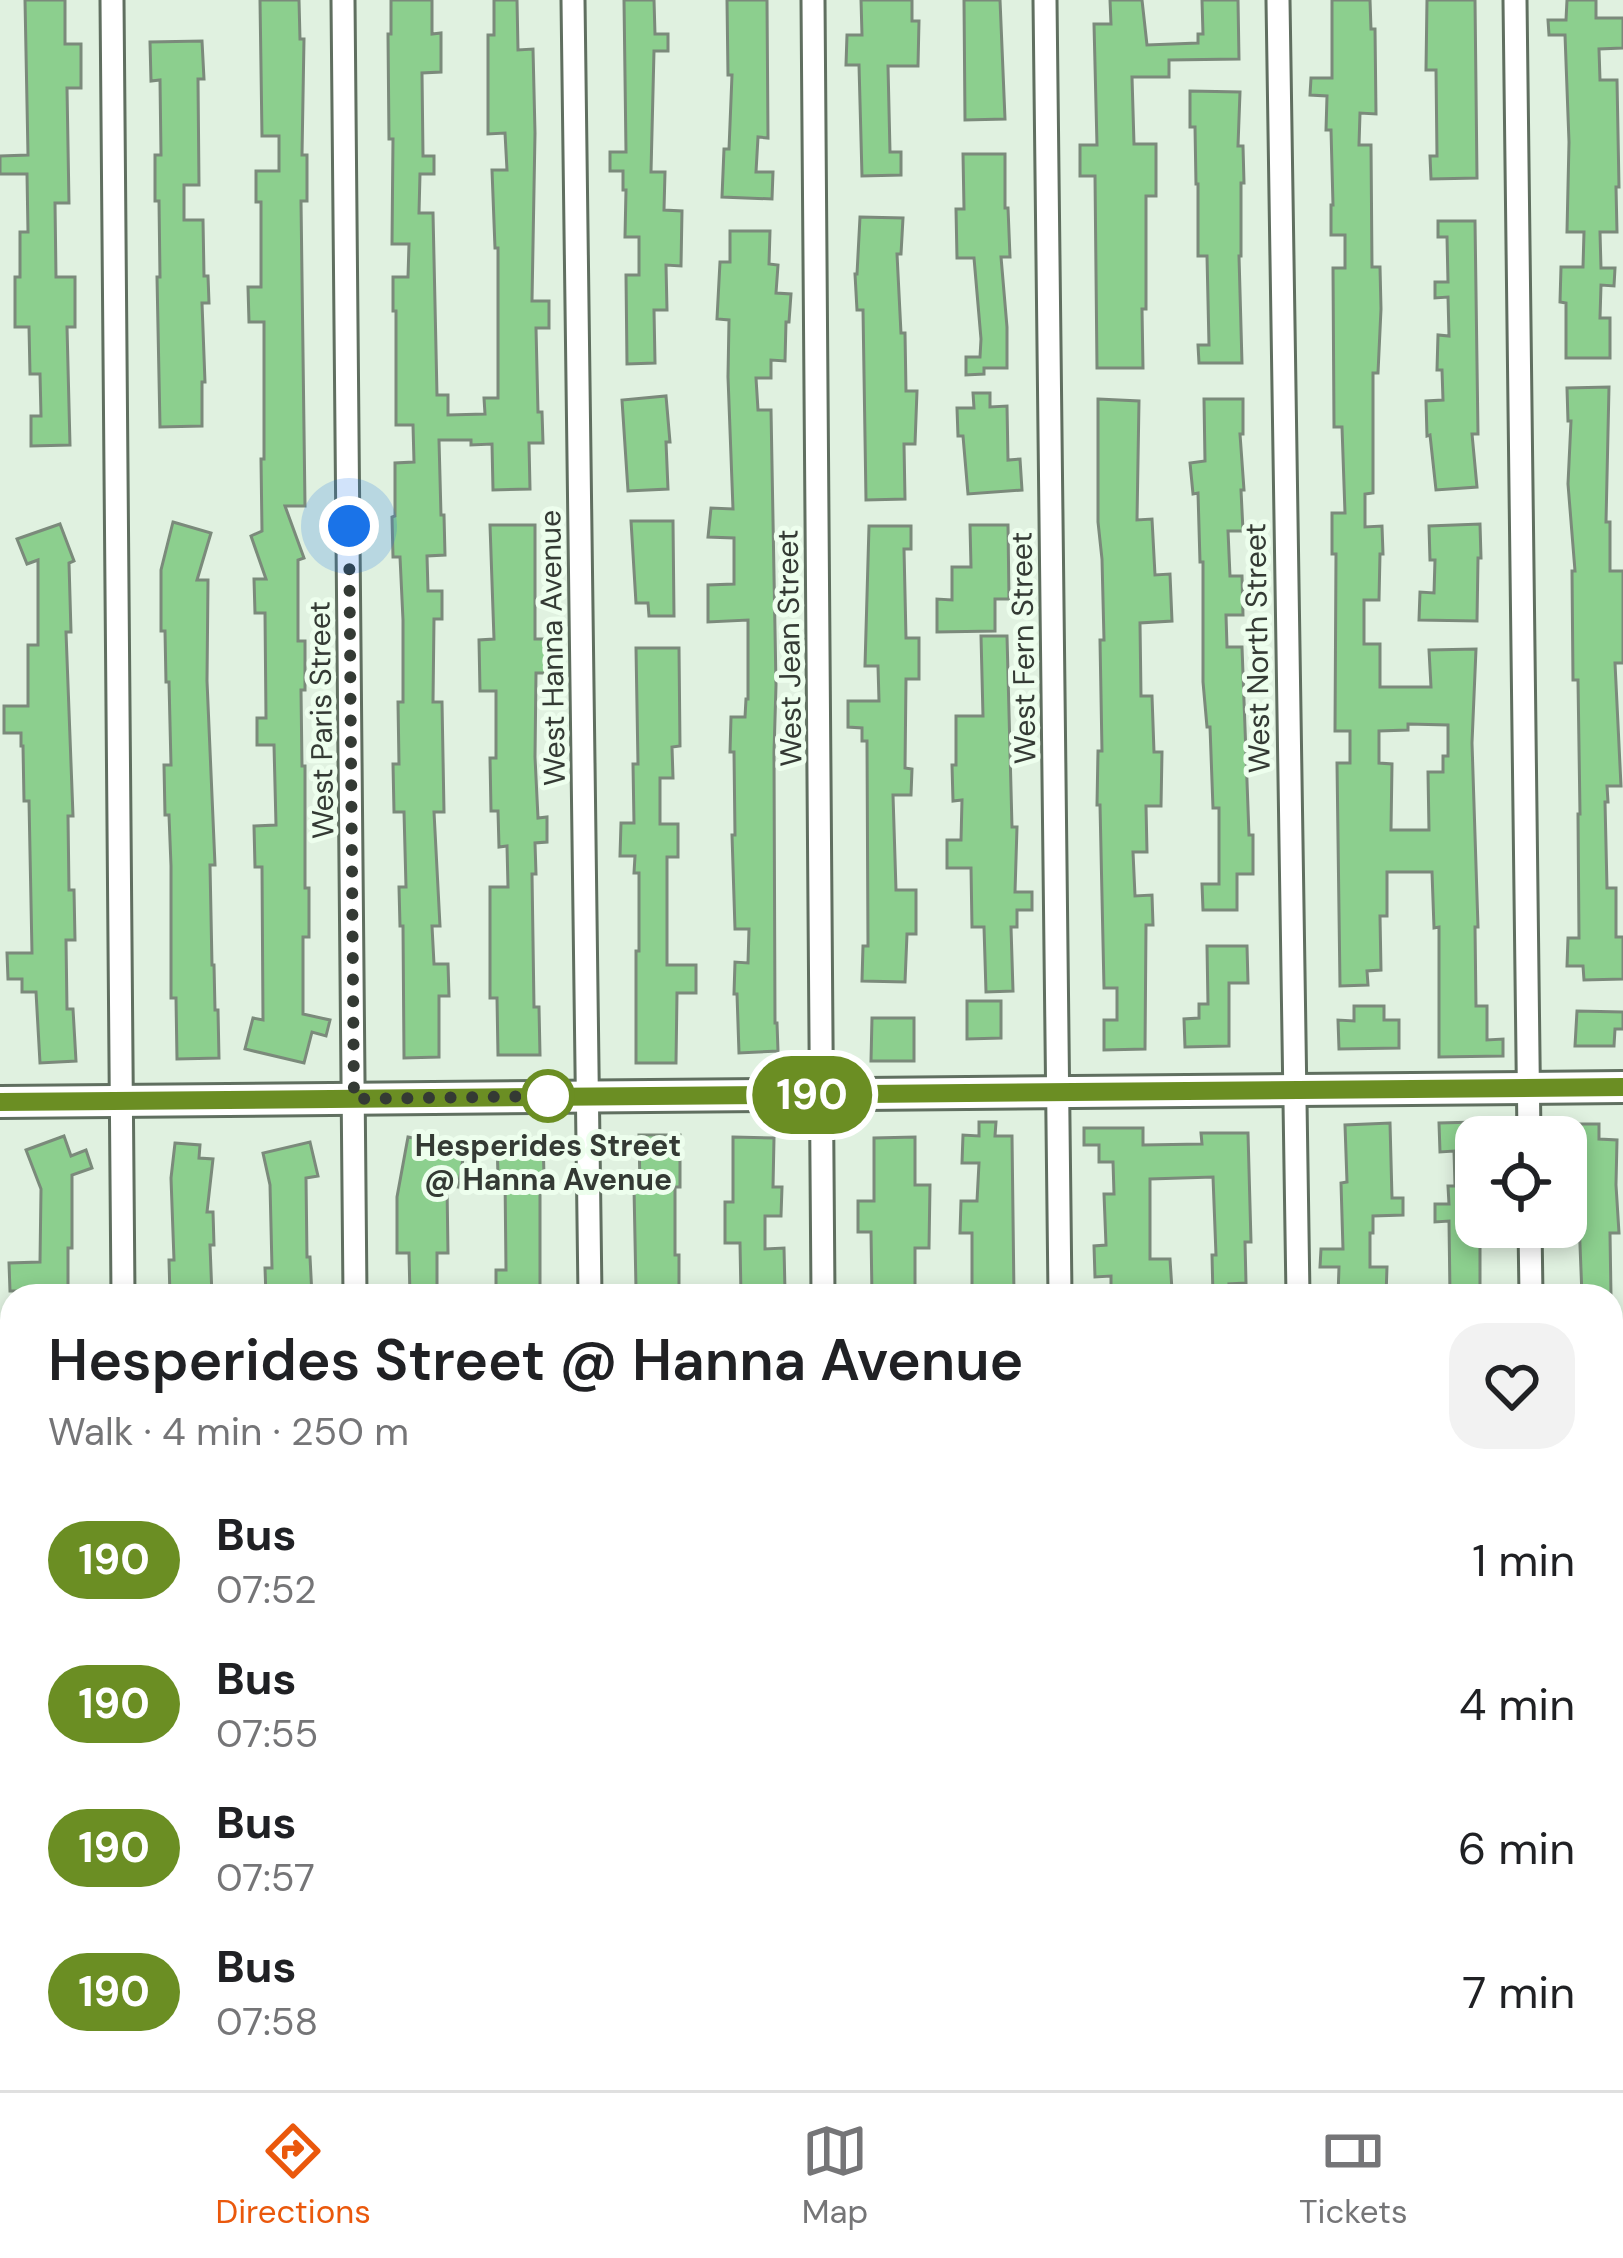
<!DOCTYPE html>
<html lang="en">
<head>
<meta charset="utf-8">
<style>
  :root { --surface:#fff; --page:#f2f2f2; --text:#202124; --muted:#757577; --line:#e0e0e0; --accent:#ea580c }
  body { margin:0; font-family:"DM Sans",sans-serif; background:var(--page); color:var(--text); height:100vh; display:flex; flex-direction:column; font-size:45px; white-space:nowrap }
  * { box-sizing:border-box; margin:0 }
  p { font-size:39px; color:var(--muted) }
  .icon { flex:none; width:66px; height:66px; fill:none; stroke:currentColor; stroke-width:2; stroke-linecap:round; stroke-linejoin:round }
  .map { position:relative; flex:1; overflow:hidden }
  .sheet { position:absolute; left:0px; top:1284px; width:1623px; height:807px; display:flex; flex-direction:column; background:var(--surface); border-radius:36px 36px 0 0; box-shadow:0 6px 18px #0003 }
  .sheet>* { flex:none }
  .badge { padding:0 24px; border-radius:39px; font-size:42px; line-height:78px }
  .buttons { position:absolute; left:1455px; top:1116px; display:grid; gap:24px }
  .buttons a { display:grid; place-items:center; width:132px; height:132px; border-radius:24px; background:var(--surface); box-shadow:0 6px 18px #0003; font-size:60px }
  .you { position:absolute; width:60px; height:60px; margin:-30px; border:9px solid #fff; border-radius:50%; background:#1a73e8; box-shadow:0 0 0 18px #1a73e833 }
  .map>.badge { position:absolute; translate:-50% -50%; box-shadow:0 0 0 6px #fff }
  .round { display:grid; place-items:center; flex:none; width:126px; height:126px; border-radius:36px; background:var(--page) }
  .headline { display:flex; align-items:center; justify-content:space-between; height:204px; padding:0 48px }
  h1 { font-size:57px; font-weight:600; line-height:90px }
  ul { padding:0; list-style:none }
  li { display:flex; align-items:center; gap:36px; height:144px; padding:0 48px }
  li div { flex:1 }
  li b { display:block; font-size:45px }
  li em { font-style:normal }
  li .badge { min-width:132px; font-weight:700; text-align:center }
  .menu { display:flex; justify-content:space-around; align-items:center; height:168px; border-top:3px solid var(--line); background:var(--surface); font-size:33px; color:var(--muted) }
  .menu a { display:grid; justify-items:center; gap:6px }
  .menu .selected { color:var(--accent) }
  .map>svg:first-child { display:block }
</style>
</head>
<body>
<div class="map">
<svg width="1623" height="2090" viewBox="0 0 1623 2090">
  <rect width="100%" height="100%" fill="#e0f1e0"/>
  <!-- building -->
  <g fill="#8ccf8e" stroke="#7b8a7b" stroke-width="3" fill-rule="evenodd">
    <polygon points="25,0 65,0 65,44 81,44 81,88 67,88 69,203 55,203 56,277 75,277 75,327 67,327 70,445 31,446 31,416 41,416 40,374 30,374 29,327 15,327 15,277 20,277 20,232 28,232 27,174 0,174 0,156 28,155"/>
    <polygon points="260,0 299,0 300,39 304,39 302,155 307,155 307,201 301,201 305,506 285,506 304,558 298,560 298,641 305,641 305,690 301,690 302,766 305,766 305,888 309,888 309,937 303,937 303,1014 330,1020 326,1036 312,1032 304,1063 245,1049 253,1018 263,1020 262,867 255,867 254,826 276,825 274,745 257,745 257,718 266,718 265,613 255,613 254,579 266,579 251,536 262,531 261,459 264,459 264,322 249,322 248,287 261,287 261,202 256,202 256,171 279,171 279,136 262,136"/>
    <polygon points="391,0 432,0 432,34 441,33 441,72 422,73 423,156 434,156 434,174 420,174 419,213 433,213 437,395 448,395 448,415 485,414 484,398 498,398 498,248 495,248 492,170 507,170 505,133 488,134 488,35 494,35 494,0 517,0 518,50 533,49 535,133 532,301 549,301 549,328 536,328 538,412 542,412 543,443 529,443 530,489 493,490 492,444 471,445 471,440 439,440 441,515 444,515 445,555 427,556 428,591 442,591 442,619 434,619 433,702 442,702 444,812 434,812 440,926 432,926 434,964 448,964 449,996 439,996 439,1057 404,1058 403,926 400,926 399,887 406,887 404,812 394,812 393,764 399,764 398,702 403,702 403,620 400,557 393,557 392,517 395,516 395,463 414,462 413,425 396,425 396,311 393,311 393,277 408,277 409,244 392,244 393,139 389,139 388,34 391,34"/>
    <polygon points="624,0 654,0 655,34 668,34 668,51 654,51 651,172 665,172 664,210 682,211 681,266 666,265 667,310 654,310 655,363 627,364 626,275 639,275 639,237 625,237 626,190 623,190 623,171 610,171 610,152 626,152"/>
    <polygon points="727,0 767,0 768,138 758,137 756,172 773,172 772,199 722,197 724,149 729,149 732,75 728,75"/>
    <polygon points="861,0 912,0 912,21 919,21 918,66 888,66 890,152 901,152 901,175 862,176 859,65 846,65 847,35 862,35"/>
    <polygon points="964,0 1000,0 1005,119 965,120"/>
    <polygon points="1110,0 1142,0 1147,45 1198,43 1198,34 1203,34 1202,0 1238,0 1239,59 1169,60 1169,77 1132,77 1134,144 1156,144 1156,196 1146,196 1146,309 1142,309 1143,368 1097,368 1095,176 1080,176 1080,145 1097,145 1094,24 1111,24"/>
    <path d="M1332,0H1370L1371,29H1375L1376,114L1360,113L1359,145H1371L1372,267H1380L1381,309L1378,373H1373V493L1365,494V527L1382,526L1383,554H1380L1379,600H1364V644H1380V687H1431L1429,650L1476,649L1472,743L1478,927H1475L1476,1006H1487V1040L1503,1039V1056L1439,1057V927L1434,928L1432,872H1387V916H1380L1381,970L1367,971L1368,985L1340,986L1337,763H1350V731H1335L1336,554H1332V513H1345L1342,427H1334L1333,268H1345V235H1331V205H1333L1331,130H1326L1327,96L1310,95L1311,78H1332ZM1408,724L1448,725V756H1443V772H1428L1429,830H1391L1392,764L1379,763V731L1408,730Z"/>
    <polygon points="1427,0 1475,0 1477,178 1431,179 1430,156 1437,156 1436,70 1426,70"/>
    <polygon points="1567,0 1596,0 1596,18 1623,18 1623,48 1599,49 1600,80 1617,80 1619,187 1616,187 1617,232 1600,232 1601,268 1615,268 1614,286 1601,285 1600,318 1610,318 1610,358 1566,358 1566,303 1560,302 1561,267 1583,267 1584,232 1567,232 1569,142 1565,35 1549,35 1548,20 1566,20"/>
    <polygon points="202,41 204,79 198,79 199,185 184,185 184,220 203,220 204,276 208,276 209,303 202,303 205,382 202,382 202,426 160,427 157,277 160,277 159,201 155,201 155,155 161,155 160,80 151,81 150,42"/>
    <polygon points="1190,91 1240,92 1238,146 1243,146 1244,183 1241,183 1241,256 1239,256 1242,363 1199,363 1198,345 1209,345 1207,256 1198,256 1198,184 1196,184 1195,127 1190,127"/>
    <polygon points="963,154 1005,154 1005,208 1008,208 1010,257 1001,257 1007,327 1007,368 984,368 984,374 966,375 966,357 980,357 981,339 974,258 957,258 956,209 964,209"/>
    <polygon points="860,217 903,218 901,254 897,254 901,333 905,333 906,391 917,391 915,444 904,444 905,499 866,500 863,310 857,310 855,274 857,274"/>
    <polygon points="1438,221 1475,221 1478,434 1472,434 1477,487 1436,490 1430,435 1427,436 1426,401 1443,400 1442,370 1437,370 1438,335 1449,336 1448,297 1435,298 1435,282 1448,282 1447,237 1438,237"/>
    <polygon points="730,231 770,231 769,264 778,265 776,293 791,294 789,322 786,322 785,361 771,360 771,378 756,378 758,410 771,410 776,685 774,753 775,1023 777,1023 778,1051 739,1053 737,994 734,994 735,962 748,963 749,929 735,929 732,835 735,835 734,752 730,752 731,717 745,717 746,699 748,699 748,620 708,622 708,585 734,584 734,538 708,537 711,508 733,509 728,377 729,320 717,319 720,262 730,262"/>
    <polygon points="1609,387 1606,522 1610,522 1610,571 1623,571 1623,663 1615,663 1621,786 1607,786 1608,802 1605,802 1607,888 1616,888 1616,937 1623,937 1623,979 1584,980 1583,966 1567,966 1568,938 1579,938 1578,814 1580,814 1578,680 1573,680 1572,571 1575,571 1568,484 1571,421 1568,421 1567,388"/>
    <polygon points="973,393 990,393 990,407 1007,406 1008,460 1020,459 1022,490 968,494 963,436 958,436 957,408 974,408"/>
    <polygon points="666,396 670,442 666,442 668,489 628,491 622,400"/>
    <polygon points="1098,399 1139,401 1137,520 1152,519 1155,575 1170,574 1172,621 1140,623 1141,696 1152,696 1154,752 1162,752 1161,806 1146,806 1147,852 1133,852 1135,896 1152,895 1153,925 1146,925 1145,1049 1104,1050 1104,1020 1117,1020 1117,988 1104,988 1100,805 1097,805 1098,751 1102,751 1100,640 1104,640 1102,559 1098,522"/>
    <polygon points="1204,399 1243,399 1243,434 1240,434 1244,490 1241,490 1243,531 1228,531 1230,576 1242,576 1243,615 1226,615 1227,647 1242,647 1249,835 1253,835 1253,874 1237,874 1237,910 1203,910 1202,884 1219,884 1219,808 1213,808 1210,727 1207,727 1203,682 1203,562 1200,562 1198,493 1193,494 1190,463 1205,461"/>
    <polygon points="631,521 673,521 674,616 649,616 648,603 636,603"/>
    <polygon points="173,522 211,533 197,580 208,580 207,681 215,865 210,865 212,965 214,965 215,1010 218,1010 219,1058 177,1059 176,998 171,998 171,866 169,815 165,815 164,765 171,765 169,682 166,682 165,631 161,631 161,570"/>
    <polygon points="60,524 74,561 69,563 71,632 66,632 73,816 68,816 69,890 74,890 75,940 66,940 67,1009 73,1009 76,1061 40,1063 36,992 22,992 22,979 8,979 7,953 32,953 29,801 24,801 23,746 21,746 21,733 4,733 4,706 28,706 28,645 38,645 38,560 27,564 17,539"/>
    <polygon points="1480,524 1481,558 1478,558 1477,621 1419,620 1420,592 1434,593 1435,560 1430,560 1429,526"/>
    <polygon points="490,525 535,525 535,639 546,639 547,673 536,673 535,757 538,818 547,817 547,842 535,843 536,874 532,874 534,1007 539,1007 540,1055 498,1055 497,998 490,998 490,887 508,887 507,846 499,847 498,811 491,811 490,758 496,758 496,691 480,691 479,640 494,639"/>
    <polygon points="970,525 1008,525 1009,599 995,599 995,631 937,632 937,599 952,600 952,567 971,567"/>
    <polygon points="869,526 911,526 911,549 904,549 906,638 919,638 919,679 906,679 905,768 912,769 911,795 893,795 896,890 916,890 916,934 907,934 905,982 862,981 863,946 868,946 867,741 862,741 862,728 848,727 848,701 879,701 878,666 865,666"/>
    <polygon points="981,636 1007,636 1012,827 1017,827 1015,892 1032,892 1032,910 1017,910 1017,927 1011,927 1013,991 986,992 984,927 972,927 971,868 947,868 947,840 961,840 962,800 953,801 952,765 956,765 956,716 983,716"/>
    <polygon points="636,648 679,648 680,746 672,747 673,778 660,778 660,824 678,824 678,857 667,857 667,965 696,965 696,993 677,993 676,1063 636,1063 636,951 639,951 639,873 634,873 635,856 620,856 621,823 634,823 633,764 638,764"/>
    <polygon points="1207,946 1247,946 1248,983 1229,983 1229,1046 1185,1047 1184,1019 1199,1018 1199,1004 1208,1004"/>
    <polygon points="967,1001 1001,1001 1001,1038 967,1039"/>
    <polygon points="1354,1006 1384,1006 1384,1020 1399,1020 1399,1048 1339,1049 1338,1020 1354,1021"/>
    <polygon points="1577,1011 1623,1012 1623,1029 1615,1029 1614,1046 1575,1046"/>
    <polygon points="872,1018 914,1018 914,1061 871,1061"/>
    <polygon points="979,1122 996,1122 995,1136 1012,1136 1014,1296 972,1296 972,1233 960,1233 961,1201 977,1201 979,1163 962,1163 963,1135 979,1136"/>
    <polygon points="1476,1122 1476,1227 1480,1227 1480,1295 1450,1296 1449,1221 1435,1222 1435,1204 1449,1204 1448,1186 1455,1186 1454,1151 1440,1152 1439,1123"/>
    <polygon points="1390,1123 1392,1198 1403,1198 1403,1215 1373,1216 1373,1233 1370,1233 1370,1267 1387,1267 1386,1296 1338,1296 1339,1267 1320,1267 1321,1249 1343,1249 1341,1183 1347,1182 1345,1125"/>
    <polygon points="1573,1124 1599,1124 1599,1139 1617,1140 1616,1185 1619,1233 1610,1233 1611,1296 1582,1296 1577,1168 1572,1168"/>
    <polygon points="1084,1128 1143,1128 1143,1145 1202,1144 1201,1133 1248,1133 1251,1242 1245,1242 1246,1283 1229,1284 1230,1296 1213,1296 1212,1255 1216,1255 1213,1177 1150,1179 1150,1259 1170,1259 1172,1290 1141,1291 1141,1296 1111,1296 1111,1276 1095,1277 1094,1246 1106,1245 1104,1194 1114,1194 1113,1162 1099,1162 1099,1145 1084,1145"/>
    <polygon points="639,1135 680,1135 680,1187 675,1187 675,1255 679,1255 679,1289 636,1289 634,1188 640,1188"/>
    <polygon points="64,1136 71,1156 86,1150 92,1168 72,1175 72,1248 68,1248 68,1296 25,1296 24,1291 10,1291 9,1263 40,1262 41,1189 26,1150"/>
    <polygon points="408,1137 465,1148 458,1187 447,1185 448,1253 437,1253 437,1296 410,1296 409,1253 397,1253 397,1197"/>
    <polygon points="543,1137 544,1176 540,1176 540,1296 496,1296 496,1270 506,1270 505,1177 498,1177 497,1139"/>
    <polygon points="733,1137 774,1138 773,1187 782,1187 781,1216 765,1216 765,1249 784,1248 785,1291 770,1291 770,1296 741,1296 740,1243 725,1243 725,1202 733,1202"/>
    <polygon points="915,1137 915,1185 930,1185 929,1248 915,1248 915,1287 901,1287 901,1296 872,1296 871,1232 858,1232 858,1201 874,1201 874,1138"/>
    <polygon points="310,1142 318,1176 306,1178 307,1257 310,1257 312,1296 266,1296 265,1268 272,1268 270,1185 263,1153"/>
    <polygon points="175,1143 200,1145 199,1158 213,1159 207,1212 213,1212 214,1245 210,1245 212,1296 170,1296 169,1260 174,1260 171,1178"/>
  </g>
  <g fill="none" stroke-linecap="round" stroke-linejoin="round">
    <!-- street casing -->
    <g stroke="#606f60" stroke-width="27">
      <g id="street">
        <polyline points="112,0 123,1296"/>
        <polyline points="343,0 355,1296"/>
        <polyline points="573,0 590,1296"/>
        <polyline points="813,0 823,1296"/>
        <polyline points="1045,0 1060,1296"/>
        <polyline points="1278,0 1298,1296"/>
        <polyline points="1515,0 1529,1137"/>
        <polyline points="1530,1227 1531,1296"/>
        <polyline points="0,1975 12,1975"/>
        <polyline points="1611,2000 1623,2000"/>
        <polyline points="533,2079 533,2090"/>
        <polyline points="1151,2079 1151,2090"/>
      </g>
    </g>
    <!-- secondary casing -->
    <g stroke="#606f60" stroke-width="36">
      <g id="secondary">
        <polyline points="0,1102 1623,1087"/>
        <polyline points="1611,1705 1623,1705"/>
        <polyline points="0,1721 12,1721"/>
      </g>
    </g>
    <!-- street -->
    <use href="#street" stroke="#fff" stroke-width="21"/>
    <!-- secondary -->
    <use href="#secondary" stroke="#fff" stroke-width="30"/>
  </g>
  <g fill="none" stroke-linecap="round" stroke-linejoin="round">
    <!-- line casing -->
    <g stroke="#fff" stroke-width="27">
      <polyline id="line" points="0,1102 1623,1087"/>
    </g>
    <!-- line -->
    <use href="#line" stroke="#6b8e23" stroke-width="18"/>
    <!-- walk -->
    <polyline stroke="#343a34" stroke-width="12" stroke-dasharray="0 21.6" points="349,526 354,1099 551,1096 548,1096"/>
  </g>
  <!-- markers -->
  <circle fill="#fff" stroke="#6b8e23" stroke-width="6" cx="548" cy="1096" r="24"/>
  <g text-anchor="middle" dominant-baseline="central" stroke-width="10" stroke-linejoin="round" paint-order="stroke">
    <!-- street labels -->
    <g font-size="30" fill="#343a34" stroke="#edfeed">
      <text transform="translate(552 648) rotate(-91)">West Hanna Avenue</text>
      <text transform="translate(789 648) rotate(-91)">West Jean Street</text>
      <text transform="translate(1023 648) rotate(-91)">West Fern Street</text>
      <text transform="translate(1257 648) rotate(-91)">West North Street</text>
      <text transform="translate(321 720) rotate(-91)">West Paris Street</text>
    </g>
    <!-- stop labels -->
    <g font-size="30" font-weight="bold" fill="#343a34" stroke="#edfeed">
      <text x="548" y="1145">Hesperides Street<tspan x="548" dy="34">@ Hanna Avenue</tspan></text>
    </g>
  </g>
</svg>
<div class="buttons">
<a><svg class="icon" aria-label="locate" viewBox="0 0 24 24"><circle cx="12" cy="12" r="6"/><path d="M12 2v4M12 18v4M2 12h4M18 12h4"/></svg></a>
</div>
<div class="you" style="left:349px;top:526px"></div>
<b class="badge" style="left:812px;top:1095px;background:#6b8e23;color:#fff">190</b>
<section class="sheet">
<div class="headline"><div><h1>Hesperides Street @ Hanna Avenue</h1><p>Walk · 4 min · 250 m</p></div><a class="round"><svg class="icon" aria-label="heart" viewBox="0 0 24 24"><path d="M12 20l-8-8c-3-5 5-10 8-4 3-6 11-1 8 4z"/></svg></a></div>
<ul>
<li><span class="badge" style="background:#6b8e23;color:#fff">190</span><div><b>Bus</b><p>07:52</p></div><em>1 min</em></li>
<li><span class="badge" style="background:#6b8e23;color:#fff">190</span><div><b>Bus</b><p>07:55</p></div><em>4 min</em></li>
<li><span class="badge" style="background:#6b8e23;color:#fff">190</span><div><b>Bus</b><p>07:57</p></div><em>6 min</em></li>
<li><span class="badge" style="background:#6b8e23;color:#fff">190</span><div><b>Bus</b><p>07:58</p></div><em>7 min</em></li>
</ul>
</section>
</div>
<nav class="menu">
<a class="selected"><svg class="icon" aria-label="directions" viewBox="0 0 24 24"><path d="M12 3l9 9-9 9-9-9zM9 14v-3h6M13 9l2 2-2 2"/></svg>Directions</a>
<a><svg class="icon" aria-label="map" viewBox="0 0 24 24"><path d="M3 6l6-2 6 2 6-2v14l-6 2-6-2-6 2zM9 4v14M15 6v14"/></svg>Map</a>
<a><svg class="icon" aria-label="tickets" viewBox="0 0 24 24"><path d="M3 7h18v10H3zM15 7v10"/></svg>Tickets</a>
</nav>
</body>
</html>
